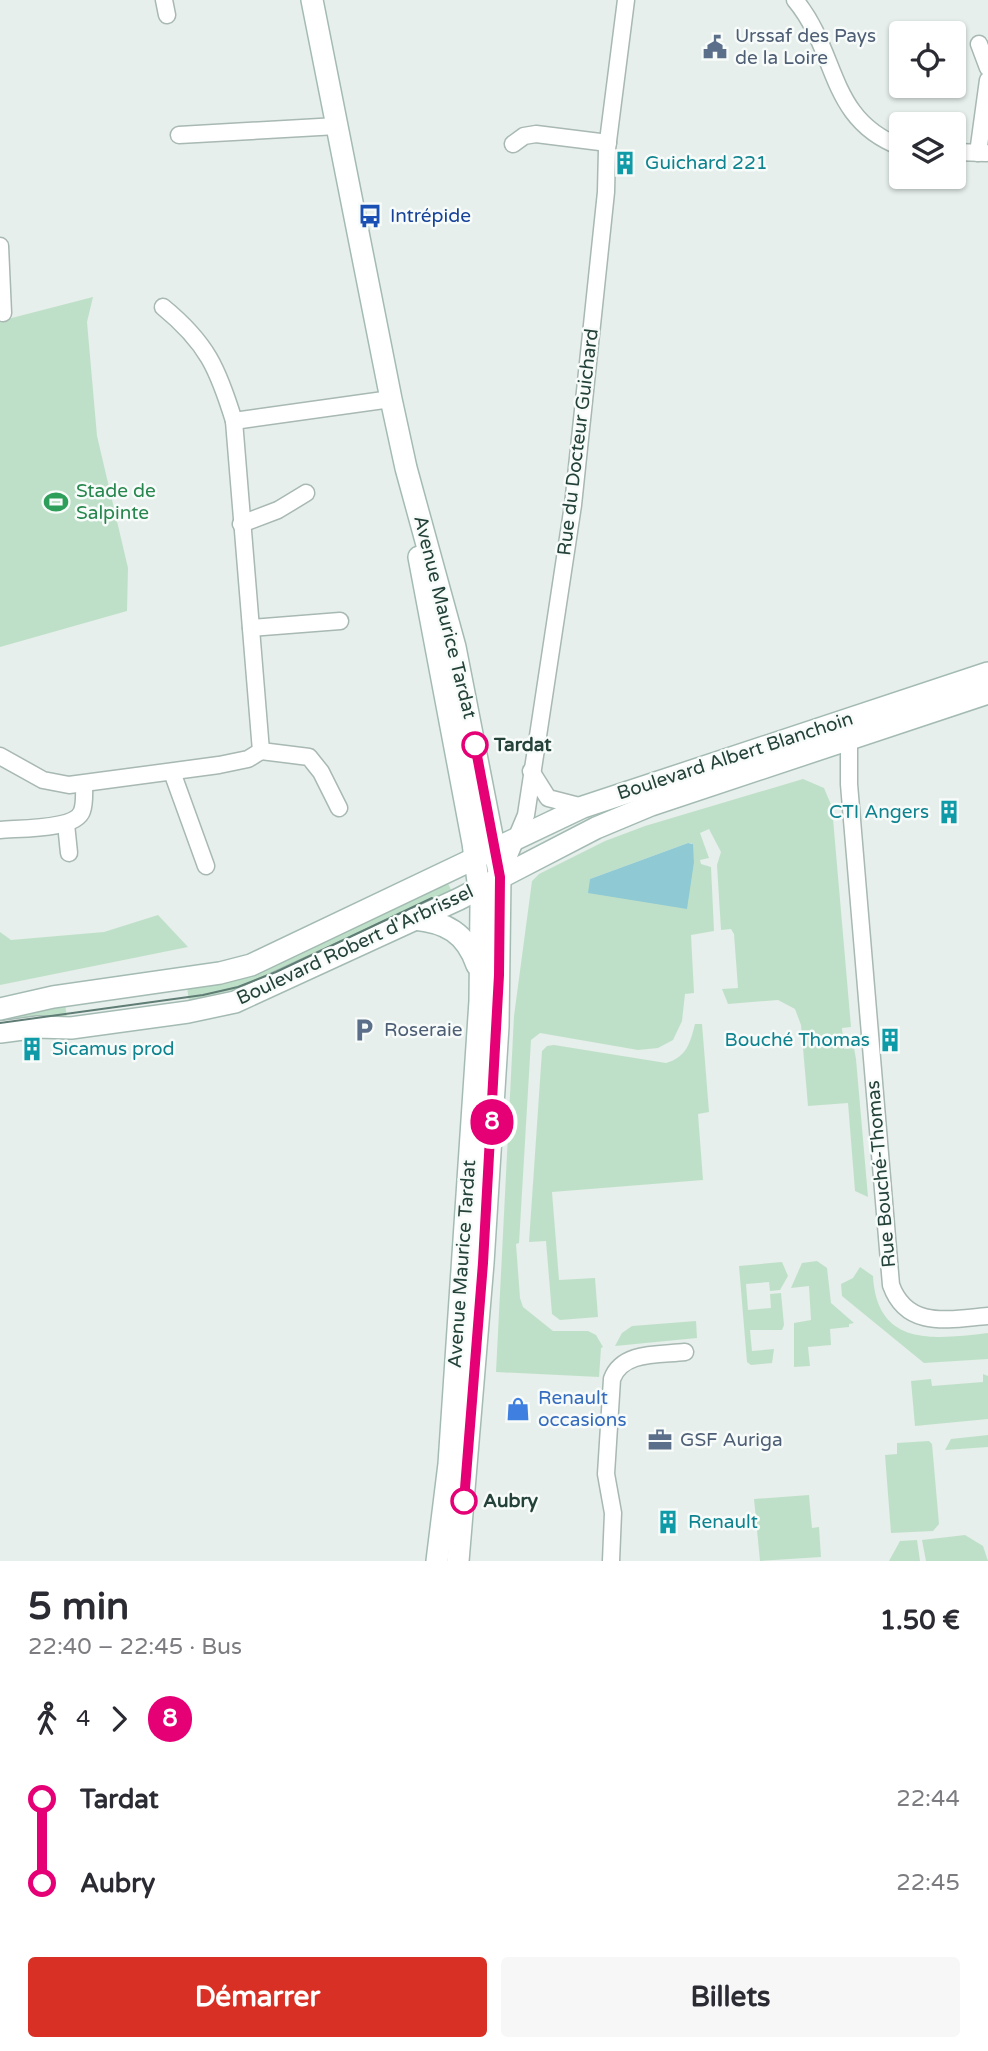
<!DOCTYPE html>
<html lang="fr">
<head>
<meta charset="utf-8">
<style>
  :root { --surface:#fff; --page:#f7f7f7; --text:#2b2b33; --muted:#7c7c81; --accent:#d93025 }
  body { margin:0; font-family:"Varela Round",sans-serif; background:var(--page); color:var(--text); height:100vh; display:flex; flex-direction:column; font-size:26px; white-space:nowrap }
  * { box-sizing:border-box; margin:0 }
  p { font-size:23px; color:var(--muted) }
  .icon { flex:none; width:38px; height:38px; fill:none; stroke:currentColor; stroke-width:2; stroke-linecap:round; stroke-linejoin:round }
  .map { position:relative; height:1561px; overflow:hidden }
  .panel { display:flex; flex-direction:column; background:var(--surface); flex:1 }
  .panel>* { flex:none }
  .badge { padding:0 14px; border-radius:23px; font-size:24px; line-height:46px }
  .tools { position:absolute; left:889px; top:21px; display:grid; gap:14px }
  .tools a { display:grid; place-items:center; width:77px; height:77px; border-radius:7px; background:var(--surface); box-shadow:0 2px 5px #0004; font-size:35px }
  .map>.badge { position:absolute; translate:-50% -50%; box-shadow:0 0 0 4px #fff }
  .legs { display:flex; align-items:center; gap:10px; height:77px; padding:0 28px; font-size:23px }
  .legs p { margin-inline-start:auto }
  .summary { display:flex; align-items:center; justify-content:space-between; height:119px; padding:0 28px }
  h1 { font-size:38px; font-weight:800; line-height:52px }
  .cta { display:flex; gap:14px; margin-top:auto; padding:14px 28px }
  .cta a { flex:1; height:80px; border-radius:7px; background:var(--accent); color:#fff; font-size:28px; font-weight:800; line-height:80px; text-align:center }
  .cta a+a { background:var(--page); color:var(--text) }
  ul { padding:0 28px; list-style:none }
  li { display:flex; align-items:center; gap:24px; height:84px; font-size:26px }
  li i { display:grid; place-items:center; width:10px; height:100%; margin:0 9px; background:currentColor }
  li i::after { content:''; width:18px; height:18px; margin:-9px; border:5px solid; border-radius:50%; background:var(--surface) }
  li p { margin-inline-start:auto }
  li:first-child i { background:linear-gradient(#0000 50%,currentColor 0) }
  li:last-child i { background:linear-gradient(currentColor 50%,#0000 0) }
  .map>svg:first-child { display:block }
</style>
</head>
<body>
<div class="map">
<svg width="988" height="1561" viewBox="0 0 988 1561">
  <rect width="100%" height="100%" fill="#e6efeb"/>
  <!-- green -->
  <g fill="#bfe0c8" fill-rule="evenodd">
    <polygon points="93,297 87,322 97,436 128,568 127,611 0,647 0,321"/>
    <path d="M803,779L824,788L832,807L851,1027L842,1028L844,1049L854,1048L856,1059L868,1197L855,1191L848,1103L808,1106L801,1025L795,1009L778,1000L728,1004L722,989L738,988L734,934L731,929L721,930L717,865L721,852L709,829L700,833L709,858L700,860L701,864L711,867L714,931L691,935L694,993L685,994L682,1021L673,1040L658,1048L638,1050L540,1033L531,1040L519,1243L516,1244L520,1298L523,1307L553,1331H588L596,1335L603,1347L601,1348L599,1377L496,1372L514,1016L532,881L539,874L605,841L645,826ZM692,843L694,862L590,879L688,843Z"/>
    <polygon points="446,879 452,892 257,984 189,1001 187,987"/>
    <polygon points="158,915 188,947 0,985 0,932 11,940 104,932"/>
    <polygon points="65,1004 67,1018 0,1027 0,1013"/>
    <path d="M695,1024H702L709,1112L698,1114L703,1180L552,1192L559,1280L595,1278L598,1317L560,1320L552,1314L546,1241L529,1242L542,1051L547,1046L554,1045L666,1063C687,1057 690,1043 695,1024Z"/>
    <polygon points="817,1261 827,1268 831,1303 854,1323 849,1324 849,1327 830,1329 831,1345 808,1347 810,1366 794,1367 794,1323 811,1320 809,1286 791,1288 802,1263"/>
    <polygon points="782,1262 788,1276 780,1290 770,1291 769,1282 746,1284 748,1310 771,1308 770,1294 781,1293 784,1325 782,1330 750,1330 752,1351 774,1349 772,1363 751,1365 747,1362 739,1266"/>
    <path d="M860,1267L873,1276C877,1348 935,1339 988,1333V1359L924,1363L842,1296L841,1284L853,1278Z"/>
    <polygon points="696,1321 697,1338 615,1346 622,1333 632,1326"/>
    <polygon points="983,1374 988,1376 988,1419 915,1426 911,1381 931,1379 932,1386 983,1382"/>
    <polygon points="988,1435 988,1447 945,1450 951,1439"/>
    <polygon points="929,1441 932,1444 939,1524 933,1531 891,1533 885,1455 897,1454 897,1443"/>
    <polygon points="809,1495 812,1528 819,1527 821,1557 760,1561 754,1499"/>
    <polygon points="965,1535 983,1546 988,1561 926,1561 922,1540"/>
    <polygon points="917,1540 920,1561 889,1561 900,1541"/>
  </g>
  <!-- water -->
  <polygon fill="#8ec9d4" points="688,843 693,844 694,862 687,909 588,893 590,879"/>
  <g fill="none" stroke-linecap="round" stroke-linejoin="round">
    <!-- street casing -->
    <g stroke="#a8b8b2" stroke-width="19">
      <g id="street">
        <polyline points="164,0 167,15"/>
        <path d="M795,0C839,53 827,119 901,147"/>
        <polyline points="979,44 988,68"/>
        <polyline points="179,135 337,126"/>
        <polyline points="513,144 524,136 536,134 608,143"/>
        <polyline points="954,152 986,153"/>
        <polyline points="978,153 988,80"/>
        <polyline points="0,246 3,313"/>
        <path d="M163,307C207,343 218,369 234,421"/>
        <polyline points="241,524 278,510 306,493"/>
        <polyline points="251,628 340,621"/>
        <path d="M841,734L849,748V784L891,1285C907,1330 950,1319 988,1316"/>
        <polyline points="261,751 309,757 321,772 339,808"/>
        <polyline points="0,756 43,780 69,785 219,765 248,759 261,751 234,421 391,399"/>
        <polyline points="531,771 548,798 583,807"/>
        <polyline points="172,772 206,866"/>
        <polyline points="66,824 69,853"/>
        <path d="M0,830C18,828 76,830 82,811C85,803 84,792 84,784"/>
        <polyline points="500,877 526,815 573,505 606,192 607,149 626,0"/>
        <path d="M611,1561L613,1513L606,1474L612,1379C622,1351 659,1355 685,1352"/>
      </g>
    </g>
    <!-- secondary casing -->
    <g stroke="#a4bbb3" stroke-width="24">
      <g id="secondary">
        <polyline points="312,0 391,399 406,468 455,647 500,877 498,1026 483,1263 458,1561"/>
        <polyline points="419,557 473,843 481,905 480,1001 449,1464 437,1561"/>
        <path d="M414,919C446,922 466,933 477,965"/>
        <polyline points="0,1009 53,997 220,973 251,965 583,807 988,673"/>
        <polyline points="0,1032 38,1027 71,1028 188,1012 235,1002 459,899 596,828 651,805 988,693"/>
      </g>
    </g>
    <!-- street -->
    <use href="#street" stroke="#fff" stroke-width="16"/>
    <!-- secondary -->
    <use href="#secondary" stroke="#fff" stroke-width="21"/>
    <!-- tram -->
    <polyline stroke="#5f7d75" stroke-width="2" points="0,1023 203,995 238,987 276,972 432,898"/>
  </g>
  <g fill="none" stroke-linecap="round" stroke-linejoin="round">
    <!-- line-1 casing -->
    <g stroke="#fff" stroke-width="16">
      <polyline id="line-1" points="464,1501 483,1263 499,975 500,877 475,745"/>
    </g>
    <!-- line-1 -->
    <use href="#line-1" stroke="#e50076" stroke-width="10"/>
  </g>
  <!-- icons -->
  <defs>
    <g id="civic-bare" transform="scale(1.89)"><path d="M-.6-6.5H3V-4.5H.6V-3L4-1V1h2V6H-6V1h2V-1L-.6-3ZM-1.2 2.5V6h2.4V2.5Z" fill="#5c6f8a" stroke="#f7fbf9" stroke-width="2.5" paint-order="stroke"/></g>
    <g id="building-bare" transform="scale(1.89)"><path d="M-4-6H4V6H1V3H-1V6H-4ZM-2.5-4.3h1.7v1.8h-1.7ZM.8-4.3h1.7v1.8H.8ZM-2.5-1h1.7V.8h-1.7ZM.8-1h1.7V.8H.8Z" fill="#0f9aa8" stroke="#f7fbf9" stroke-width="2.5" paint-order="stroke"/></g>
    <g id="bus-bare" transform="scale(1.89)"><path d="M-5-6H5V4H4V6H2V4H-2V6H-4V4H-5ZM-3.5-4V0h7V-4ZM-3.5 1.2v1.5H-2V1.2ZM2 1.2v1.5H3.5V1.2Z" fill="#1a4fb4" stroke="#f7fbf9" stroke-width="2.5" paint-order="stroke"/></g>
    <g id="stadium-bare" transform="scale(1.89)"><path d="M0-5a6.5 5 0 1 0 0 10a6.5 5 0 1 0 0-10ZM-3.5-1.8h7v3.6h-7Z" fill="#2e9e5b" stroke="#f7fbf9" stroke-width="2.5" paint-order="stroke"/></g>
    <g id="parking-bare" transform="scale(1.89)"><path d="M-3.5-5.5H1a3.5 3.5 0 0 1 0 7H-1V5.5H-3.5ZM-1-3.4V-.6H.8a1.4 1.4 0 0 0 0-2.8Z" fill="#5c6f8a" stroke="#f7fbf9" stroke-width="2.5" paint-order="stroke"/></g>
    <g id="shop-bare" transform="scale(1.89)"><path d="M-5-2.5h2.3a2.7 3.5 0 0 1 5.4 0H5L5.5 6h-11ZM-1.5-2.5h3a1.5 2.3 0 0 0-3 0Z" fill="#3f7fe0" stroke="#f7fbf9" stroke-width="2.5" paint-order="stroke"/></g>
    <g id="office-bare" transform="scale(1.89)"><path d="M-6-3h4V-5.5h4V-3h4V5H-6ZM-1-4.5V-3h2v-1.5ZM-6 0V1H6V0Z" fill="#5c6f8a" stroke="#f7fbf9" stroke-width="2.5" paint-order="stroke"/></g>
  </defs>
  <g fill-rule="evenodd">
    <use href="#civic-bare" x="715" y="47"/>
    <use href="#building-bare" x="625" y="163"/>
    <use href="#bus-bare" x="370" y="216"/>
    <use href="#stadium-bare" x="56" y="502"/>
    <use href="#building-bare" x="949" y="812"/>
    <use href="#parking-bare" x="364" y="1030"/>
    <use href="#building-bare" x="890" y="1040"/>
    <use href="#building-bare" x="32" y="1049"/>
    <use href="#shop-bare" x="518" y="1409"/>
    <use href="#office-bare" x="660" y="1440"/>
    <use href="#building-bare" x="668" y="1522"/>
  </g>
  <!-- markers -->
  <g fill="#fff" stroke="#e50076" stroke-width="3.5">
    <circle cx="475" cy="745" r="12"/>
    <circle cx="464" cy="1501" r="12"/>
  </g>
  <g text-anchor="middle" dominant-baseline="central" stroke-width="5" stroke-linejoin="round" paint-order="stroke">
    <!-- service labels -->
    <g font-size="19" fill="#4e5e75" stroke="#f7fbf9" text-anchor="start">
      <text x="735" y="36">Urssaf des Pays<tspan x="735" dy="22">de la Loire</tspan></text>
      <text x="384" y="1030">Roseraie</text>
      <text x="680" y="1440">GSF Auriga</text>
    </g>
    <!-- culture labels -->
    <g font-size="19" fill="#0d838f" stroke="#f7fbf9" text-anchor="start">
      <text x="645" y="163">Guichard 221</text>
      <text x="929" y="812" text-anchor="end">CTI Angers</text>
      <text x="870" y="1040" text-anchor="end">Bouché Thomas</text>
      <text x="52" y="1049">Sicamus prod</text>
      <text x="688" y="1522">Renault</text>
    </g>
    <!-- transit labels -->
    <g font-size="19" fill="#164399" stroke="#f7fbf9" text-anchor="start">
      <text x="390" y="216">Intrépide</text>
    </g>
    <!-- street labels -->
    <g font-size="19" fill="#24423a" stroke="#f7fbf9">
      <text transform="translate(578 442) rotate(-83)">Rue du Docteur Guichard</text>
      <text transform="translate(445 617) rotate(76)">Avenue Maurice Tardat</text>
      <text transform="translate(735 756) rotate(-18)">Boulevard Albert Blanchoin</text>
      <text transform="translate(355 945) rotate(-25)">Boulevard Robert d'Arbrissel</text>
      <text transform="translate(881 1174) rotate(-95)">Rue Bouché-Thomas</text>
      <text transform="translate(462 1264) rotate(-86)">Avenue Maurice Tardat</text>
    </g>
    <!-- leisure labels -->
    <g font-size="19" fill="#27864d" stroke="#f7fbf9" text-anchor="start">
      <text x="76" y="491">Stade de<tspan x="76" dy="22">Salpinte</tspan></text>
    </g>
    <!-- stop labels -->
    <g font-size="19" font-weight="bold" fill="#24423a" stroke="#f7fbf9" text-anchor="start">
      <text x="494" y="745">Tardat</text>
      <text x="483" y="1501">Aubry</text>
    </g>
    <!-- shop labels -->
    <g font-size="19" fill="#366cbe" stroke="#f7fbf9" text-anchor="start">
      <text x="538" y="1398">Renault<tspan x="538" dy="22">occasions</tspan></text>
    </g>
  </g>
</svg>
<div class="tools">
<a><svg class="icon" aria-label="locate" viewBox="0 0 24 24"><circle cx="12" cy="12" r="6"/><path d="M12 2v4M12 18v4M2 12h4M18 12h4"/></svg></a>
<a><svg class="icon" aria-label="layers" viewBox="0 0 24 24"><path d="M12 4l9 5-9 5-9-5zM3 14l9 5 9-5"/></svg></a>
</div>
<b class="badge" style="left:492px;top:1122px;background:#e50076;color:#fff">8</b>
</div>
<section class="panel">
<div class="summary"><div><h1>5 min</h1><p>22:40 – 22:45 · Bus</p></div><b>1.50 €</b></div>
<div class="legs"><svg class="icon" aria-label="walk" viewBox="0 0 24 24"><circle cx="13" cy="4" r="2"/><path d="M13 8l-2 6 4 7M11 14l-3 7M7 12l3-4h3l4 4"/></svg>4<svg class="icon" aria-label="forward" viewBox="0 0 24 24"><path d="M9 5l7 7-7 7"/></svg><b class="badge" style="background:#e50076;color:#fff">8</b></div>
<ul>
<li><i style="color:#e50076"></i><b>Tardat</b><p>22:44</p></li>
<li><i style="color:#e50076"></i><b>Aubry</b><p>22:45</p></li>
</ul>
<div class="cta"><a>Démarrer</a><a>Billets</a></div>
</section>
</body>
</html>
